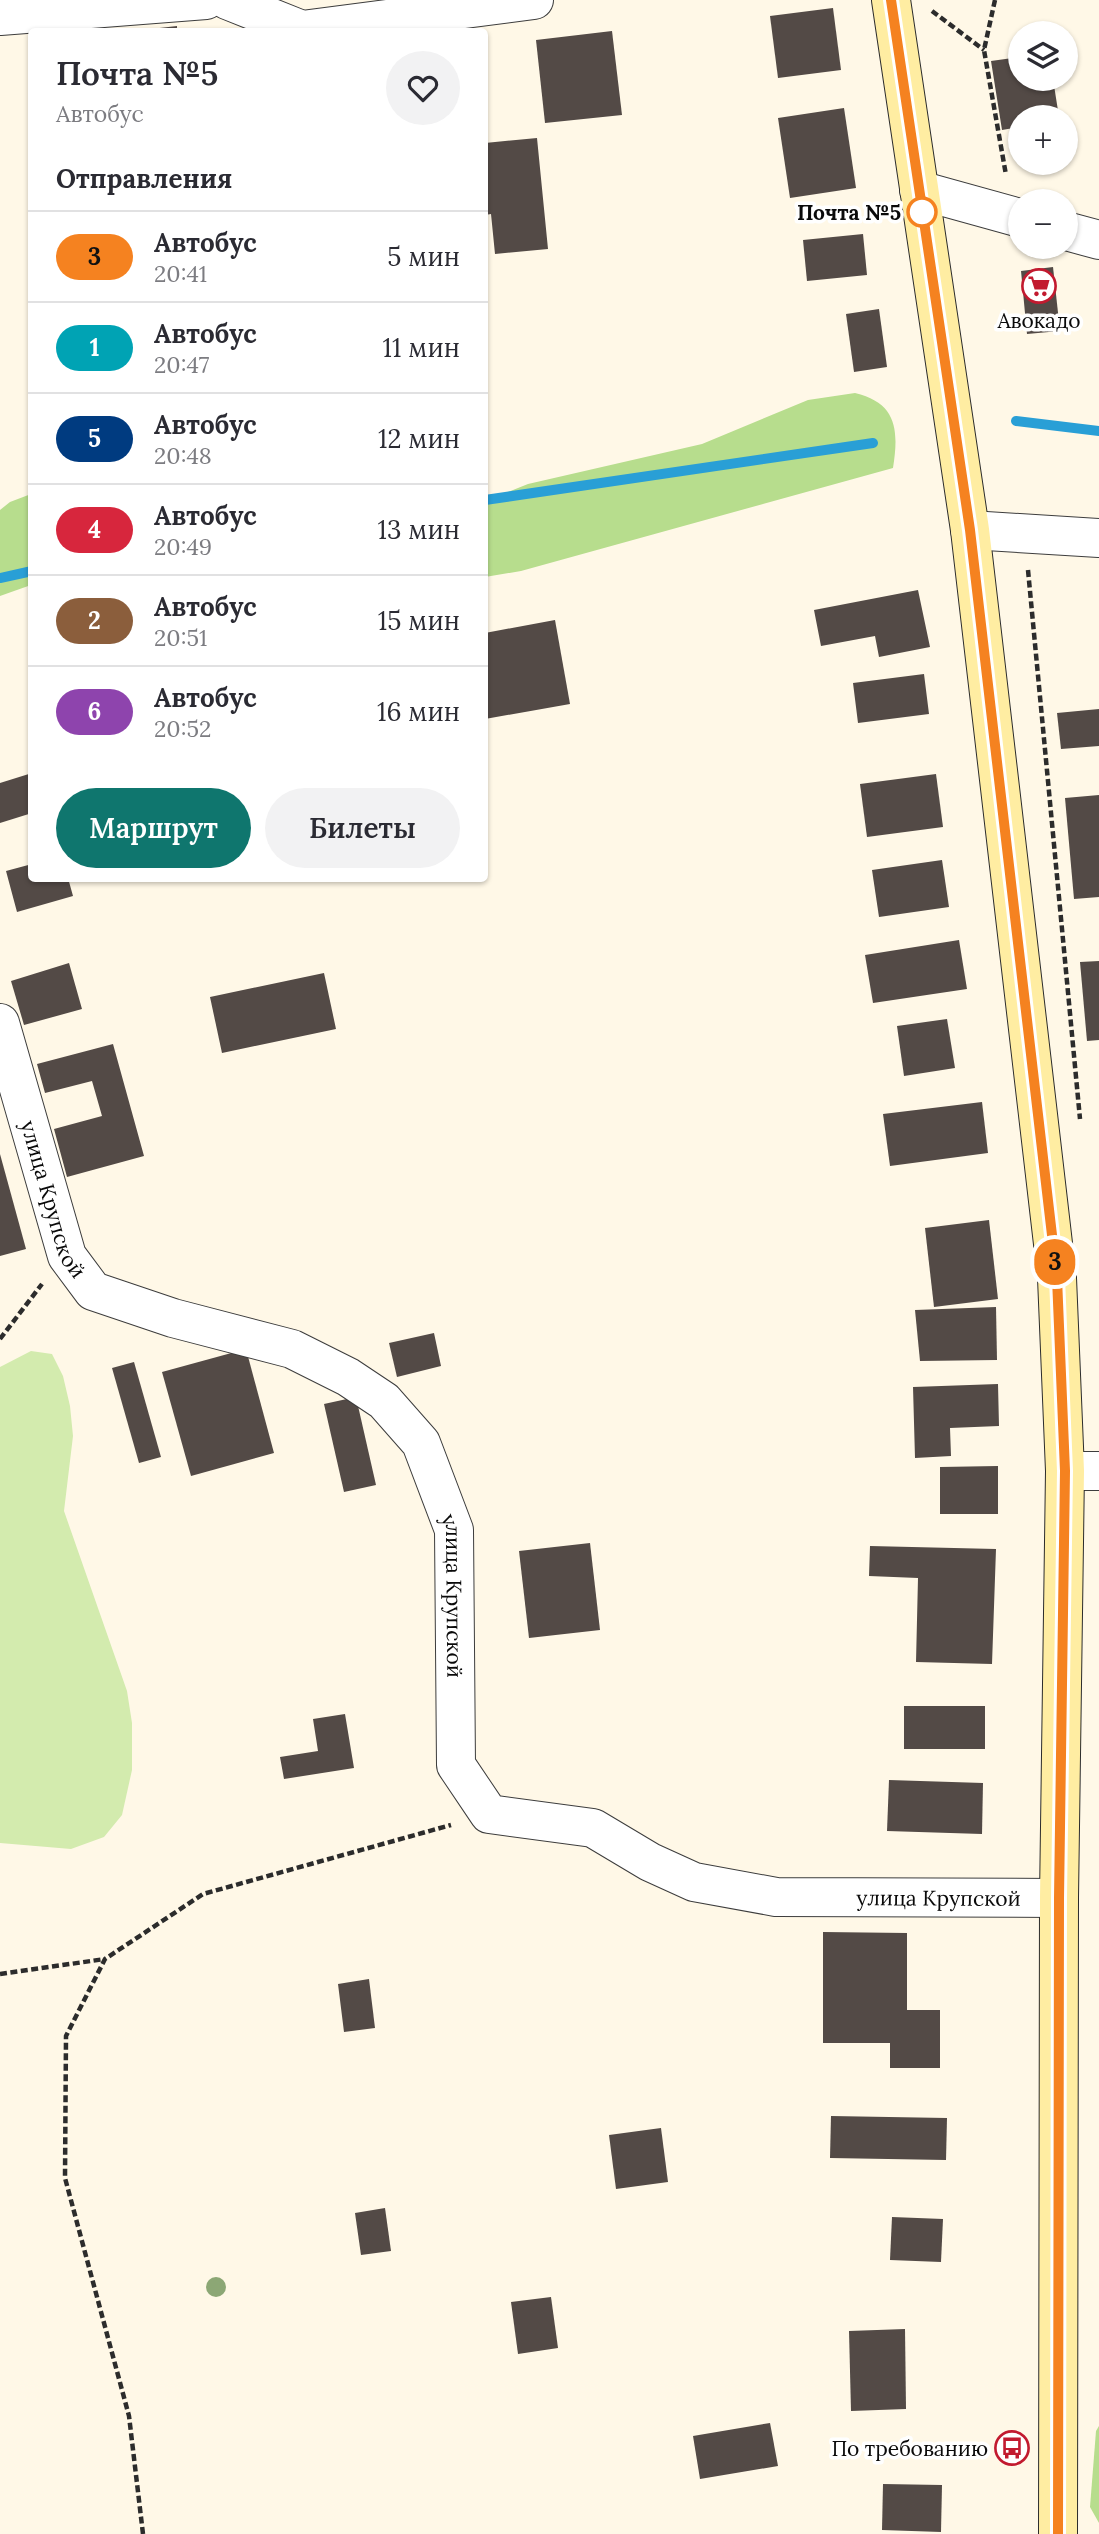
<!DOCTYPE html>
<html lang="ru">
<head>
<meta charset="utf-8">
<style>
  :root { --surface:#fff; --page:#f2f2f3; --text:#2b2b33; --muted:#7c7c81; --line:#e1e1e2; --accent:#0f766e }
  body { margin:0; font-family:Lora,serif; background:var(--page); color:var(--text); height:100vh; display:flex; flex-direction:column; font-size:26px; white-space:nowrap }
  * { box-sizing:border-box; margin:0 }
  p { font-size:23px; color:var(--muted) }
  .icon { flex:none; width:38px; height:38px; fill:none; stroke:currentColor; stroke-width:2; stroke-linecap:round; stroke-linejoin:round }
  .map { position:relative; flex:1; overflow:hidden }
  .side { position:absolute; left:28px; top:28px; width:460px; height:854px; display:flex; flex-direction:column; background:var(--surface); border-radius:7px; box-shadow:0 2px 5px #0004 }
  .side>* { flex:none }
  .badge { padding:0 14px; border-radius:23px; font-size:24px; line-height:46px }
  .fabs { position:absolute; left:1008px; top:21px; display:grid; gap:14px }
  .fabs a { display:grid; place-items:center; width:70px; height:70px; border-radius:50%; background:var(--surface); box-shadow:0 2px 5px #0004; font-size:35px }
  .map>.badge { position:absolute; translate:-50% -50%; box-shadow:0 0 0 4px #fff }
  h2 { padding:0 28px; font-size:26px; line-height:63px }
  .round { display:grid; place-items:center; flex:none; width:74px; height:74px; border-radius:37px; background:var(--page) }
  .headline { display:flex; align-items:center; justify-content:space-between; height:119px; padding:0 28px }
  h1 { font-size:33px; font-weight:600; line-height:52px }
  .primary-button { display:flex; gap:14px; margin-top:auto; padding:14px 28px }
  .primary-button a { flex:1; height:80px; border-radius:42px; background:var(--accent); color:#fff; font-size:28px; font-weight:600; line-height:80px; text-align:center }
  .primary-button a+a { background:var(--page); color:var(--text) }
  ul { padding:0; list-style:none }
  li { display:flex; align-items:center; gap:21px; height:91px; padding:0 28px; border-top:2px solid var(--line) }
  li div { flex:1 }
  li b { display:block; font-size:26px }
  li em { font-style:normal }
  li .badge { min-width:77px; font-weight:700; text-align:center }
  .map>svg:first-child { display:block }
</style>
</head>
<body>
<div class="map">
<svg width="1099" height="2534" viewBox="0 0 1099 2534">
  <rect width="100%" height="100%" fill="#fff8e7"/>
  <!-- green -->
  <polygon fill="#d3ebae" points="31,1351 52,1354 63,1376 70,1406 73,1436 64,1511 127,1691 132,1723 132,1770 122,1815 104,1837 71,1849 0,1843 0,1367"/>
  <!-- forest -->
  <g fill="#b7dd8d">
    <path d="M855,393C897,403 899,430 893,468L521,571L485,577V501L528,484L702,444L808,400Z"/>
    <polygon points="31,494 31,585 0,596 0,510 10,502"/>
    <polygon points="1099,2426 1099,2523 1090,2507 1096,2431"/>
  </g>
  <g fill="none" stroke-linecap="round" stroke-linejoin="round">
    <!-- stream -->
    <g stroke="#299fd6" stroke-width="10">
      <polyline points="1016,421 1099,431"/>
      <polyline points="485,500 873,443"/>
      <polyline points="0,578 32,571"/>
    </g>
  </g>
  <!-- building -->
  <g fill="#534a46">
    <polygon points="833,8 841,70 778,78 770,16"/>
    <polygon points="177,26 177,32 142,32 142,30"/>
    <polygon points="612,31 622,115 545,123 536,40"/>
    <polygon points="1020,57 1020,79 1053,79 1059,117 1020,117 1020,127 1002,130 991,61"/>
    <polygon points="844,108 856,188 790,198 778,118"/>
    <polygon points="537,138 548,249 495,254 491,214 485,215 485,143"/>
    <polygon points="863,234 867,275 807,281 803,240"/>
    <polygon points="1053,267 1060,331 1027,334 1021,271"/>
    <polygon points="879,309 887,367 854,372 846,314"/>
    <polygon points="918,590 930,647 879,657 875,636 821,646 814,610"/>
    <polygon points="555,620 570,704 485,719 485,633"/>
    <polygon points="924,674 929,714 858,723 853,683"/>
    <polygon points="1099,709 1099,746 1061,749 1057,713"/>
    <polygon points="32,773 32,813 0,823 0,783"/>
    <polygon points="936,774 943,827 867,837 860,784"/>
    <polygon points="1099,795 1099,897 1074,899 1065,798"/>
    <polygon points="942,860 949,907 879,917 872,870"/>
    <polygon points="32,864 32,878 68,878 73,896 17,912 6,871"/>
    <polygon points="959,940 967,989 873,1003 865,955"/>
    <polygon points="1099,961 1099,1040 1087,1041 1080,962"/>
    <polygon points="69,963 82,1009 24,1025 11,981"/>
    <polygon points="324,973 336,1029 222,1053 210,997"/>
    <polygon points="947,1019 955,1068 904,1076 897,1026"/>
    <polygon points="113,1044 144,1156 67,1177 54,1129 102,1116 92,1081 45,1093 37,1064"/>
    <polygon points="982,1102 988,1153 890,1166 883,1114"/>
    <polygon points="0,1154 26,1249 0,1256"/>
    <polygon points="989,1220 998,1299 934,1307 925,1228"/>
    <polygon points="996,1307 997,1360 920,1361 915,1310"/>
    <polygon points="434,1333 441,1366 397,1377 389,1343"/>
    <polygon points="246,1349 274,1453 191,1476 162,1372"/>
    <polygon points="134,1362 161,1457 139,1463 112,1368"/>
    <polygon points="998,1384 999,1426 950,1428 951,1456 915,1458 913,1387"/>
    <polygon points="356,1397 376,1485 344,1492 324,1404"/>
    <polygon points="998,1466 998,1514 940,1514 940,1467"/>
    <polygon points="590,1543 600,1630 529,1638 519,1551"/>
    <polygon points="870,1546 996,1549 992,1664 916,1662 918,1578 869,1576"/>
    <rect x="904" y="1706" width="81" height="43"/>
    <polygon points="345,1714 354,1768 284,1779 280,1757 318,1751 313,1719"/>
    <polygon points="889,1780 983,1783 982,1834 887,1831"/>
    <polygon points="823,1932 907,1933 907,2010 940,2010 940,2068 890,2068 890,2043 823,2043"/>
    <polygon points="369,1979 375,2028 344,2032 338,1984"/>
    <polygon points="831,2116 947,2118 946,2160 830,2158"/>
    <polygon points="661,2128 668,2182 616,2189 609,2135"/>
    <polygon points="385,2208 391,2251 361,2255 355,2213"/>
    <polygon points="892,2217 943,2219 941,2262 890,2260"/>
    <polygon points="551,2297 558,2348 518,2354 511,2302"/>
    <polygon points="905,2329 906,2409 851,2411 849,2331"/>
    <polygon points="770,2423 778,2466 700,2479 693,2436"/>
    <polygon points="883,2484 942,2485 941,2532 882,2530"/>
  </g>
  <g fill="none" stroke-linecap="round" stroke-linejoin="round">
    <!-- street casing -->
    <g stroke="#3d3d3d" stroke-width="40">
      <g id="street">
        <polyline points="227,0 302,30 534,0"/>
        <polyline points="0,16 206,0"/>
        <polyline points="919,190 1020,218"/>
        <polyline points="1066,231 1099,240"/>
        <polyline points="970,530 1099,538"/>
        <path id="s1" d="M0,1023L67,1256L93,1291L173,1318L292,1349L348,1377L384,1401L421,1443L454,1530L456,1765L489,1814L593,1828L650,1862L694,1882L776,1897L1059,1898"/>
        <polyline points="1065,1471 1099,1471"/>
      </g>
    </g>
    <!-- secondary casing -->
    <g stroke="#2c2c2c" stroke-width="40">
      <polyline id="secondary" points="891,0 970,530 1057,1278 1065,1471 1059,1898 1058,2534"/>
    </g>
    <!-- path -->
    <g stroke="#2c2c2c" stroke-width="4.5" stroke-dasharray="7 3.5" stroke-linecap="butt">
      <polyline points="995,0 984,50 1006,175"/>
      <polyline points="932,11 984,50"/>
      <polyline points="1028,570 1080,1119"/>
      <polyline points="0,1339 42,1284"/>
      <polyline points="0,1974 105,1959"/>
      <polyline points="143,2534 129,2416 65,2178 66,2036 105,1959 203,1894 451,1825"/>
    </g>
    <!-- street -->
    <use href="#street" stroke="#fff" stroke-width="38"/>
    <!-- secondary -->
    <use href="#secondary" stroke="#ffeda2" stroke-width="38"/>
  </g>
  <!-- trees -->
  <circle fill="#8ca775" cx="216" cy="2287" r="10"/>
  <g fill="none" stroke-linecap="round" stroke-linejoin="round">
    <!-- line casing -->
    <g stroke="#fff" stroke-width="16">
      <polyline id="line" points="891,0 970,530 1057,1278 1065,1471 1059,1898 1058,2534"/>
    </g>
    <!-- line -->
    <use href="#line" stroke="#f58220" stroke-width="10"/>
  </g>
  <!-- icons -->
  <defs>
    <g id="supermarket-ring" transform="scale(1.75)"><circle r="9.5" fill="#fff" stroke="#c21a2f" stroke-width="1.5"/><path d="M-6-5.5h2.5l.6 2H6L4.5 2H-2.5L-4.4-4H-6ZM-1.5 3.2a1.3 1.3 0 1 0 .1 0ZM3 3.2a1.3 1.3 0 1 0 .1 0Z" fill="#c21a2f"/></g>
    <g id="bus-ring" transform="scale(1.75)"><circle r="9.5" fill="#fff" stroke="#c21a2f" stroke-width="1.5"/><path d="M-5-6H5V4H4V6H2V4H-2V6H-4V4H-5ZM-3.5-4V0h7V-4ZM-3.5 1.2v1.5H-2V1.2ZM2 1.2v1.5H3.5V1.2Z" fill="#c21a2f"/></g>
  </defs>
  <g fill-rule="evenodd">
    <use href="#supermarket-ring" x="1039" y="286"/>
    <use href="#bus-ring" x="1012" y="2448"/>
  </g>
  <!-- markers -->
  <circle fill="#fff" stroke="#f58220" stroke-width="3.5" cx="922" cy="212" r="14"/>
  <g text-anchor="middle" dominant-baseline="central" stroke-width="7" stroke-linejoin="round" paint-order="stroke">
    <!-- stop labels -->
    <g font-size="21" font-weight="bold" fill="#0a0a0a" stroke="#fff" text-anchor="end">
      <text x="901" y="212">Почта №5</text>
    </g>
    <!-- poi labels -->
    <g font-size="21" fill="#0a0a0a" stroke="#fff">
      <text x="1039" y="320">Авокадо</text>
      <text x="988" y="2448" text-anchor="end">По требованию</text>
    </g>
    <!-- street labels -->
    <g font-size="21" fill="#0a0a0a" stroke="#fff">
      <text stroke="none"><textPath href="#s1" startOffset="184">улица Крупской</textPath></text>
      <text stroke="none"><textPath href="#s1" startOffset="814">улица Крупской</textPath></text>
      <text stroke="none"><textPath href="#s1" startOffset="1508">улица Крупской</textPath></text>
    </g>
  </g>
</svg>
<div class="fabs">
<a><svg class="icon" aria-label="layers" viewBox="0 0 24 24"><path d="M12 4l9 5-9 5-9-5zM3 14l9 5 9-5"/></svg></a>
<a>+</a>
<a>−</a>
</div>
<b class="badge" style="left:1055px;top:1262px;background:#f58220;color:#111">3</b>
<section class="side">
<div class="headline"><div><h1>Почта №5</h1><p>Автобус</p></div><a class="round"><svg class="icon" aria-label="heart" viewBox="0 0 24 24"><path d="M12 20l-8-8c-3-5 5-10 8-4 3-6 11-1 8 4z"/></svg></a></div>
<h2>Отправления</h2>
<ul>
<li><span class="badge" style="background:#f58220;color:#111">3</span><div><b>Автобус</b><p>20:41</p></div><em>5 мин</em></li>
<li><span class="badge" style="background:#00a3b4;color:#fff">1</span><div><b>Автобус</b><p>20:47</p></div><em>11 мин</em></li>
<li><span class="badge" style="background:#003b80;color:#fff">5</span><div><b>Автобус</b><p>20:48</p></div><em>12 мин</em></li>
<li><span class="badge" style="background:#d7263d;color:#fff">4</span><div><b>Автобус</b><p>20:49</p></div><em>13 мин</em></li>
<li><span class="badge" style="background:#8b5e3c;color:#fff">2</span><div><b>Автобус</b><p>20:51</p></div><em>15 мин</em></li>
<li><span class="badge" style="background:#8e44ad;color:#fff">6</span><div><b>Автобус</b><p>20:52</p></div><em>16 мин</em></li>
</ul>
<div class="primary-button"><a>Маршрут</a><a>Билеты</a></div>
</section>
</div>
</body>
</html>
